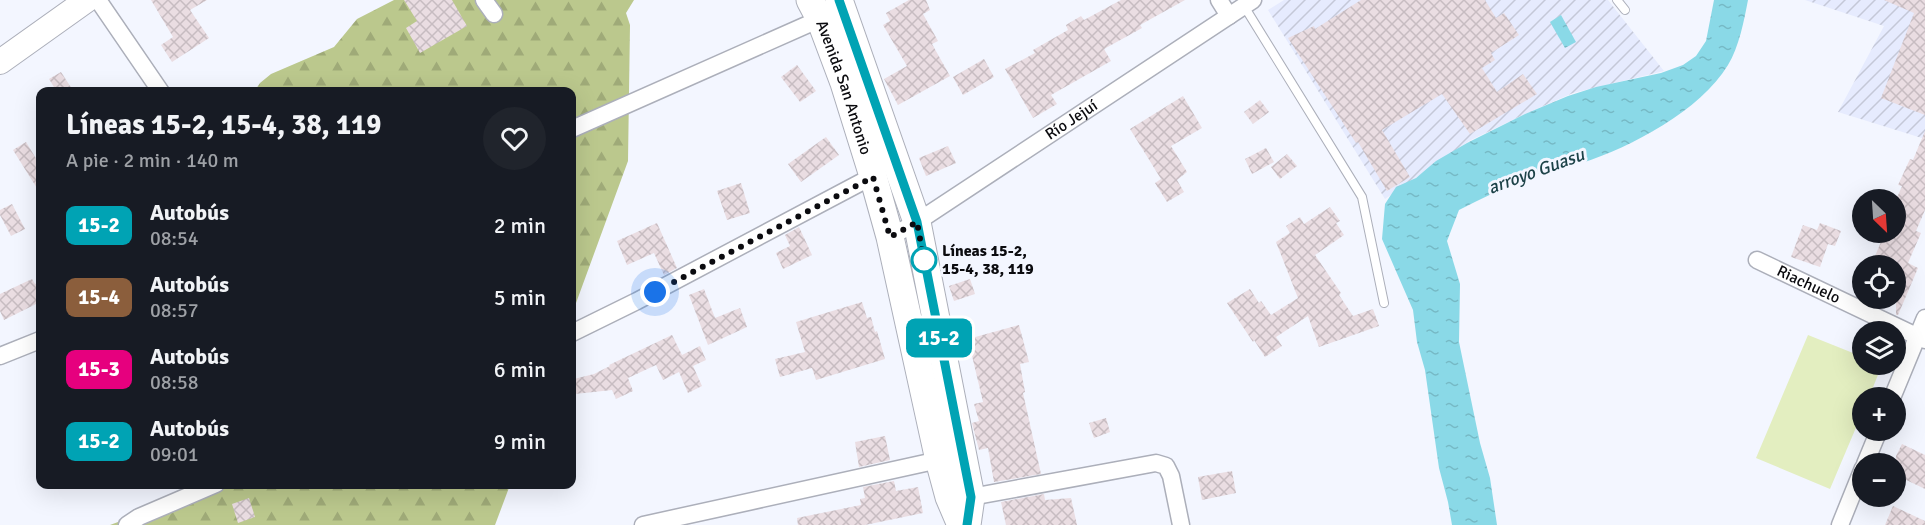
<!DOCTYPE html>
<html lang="es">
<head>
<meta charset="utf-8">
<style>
  :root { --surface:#171b24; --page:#20242c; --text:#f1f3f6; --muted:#9ea1a6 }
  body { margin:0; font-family:Signika,sans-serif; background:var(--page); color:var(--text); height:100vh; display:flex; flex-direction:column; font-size:22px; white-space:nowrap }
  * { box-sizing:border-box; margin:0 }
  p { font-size:20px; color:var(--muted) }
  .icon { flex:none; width:33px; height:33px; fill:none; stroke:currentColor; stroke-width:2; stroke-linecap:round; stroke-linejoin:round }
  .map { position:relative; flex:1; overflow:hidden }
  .side { position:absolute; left:36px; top:87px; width:540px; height:402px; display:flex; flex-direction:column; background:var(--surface); border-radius:12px; box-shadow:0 6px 24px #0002 }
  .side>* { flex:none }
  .badge { padding:0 12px; border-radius:9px; font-size:21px; line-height:39px }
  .needle { width:39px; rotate:155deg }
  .controls { position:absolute; left:1852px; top:189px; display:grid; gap:12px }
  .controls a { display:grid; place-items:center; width:54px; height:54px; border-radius:50%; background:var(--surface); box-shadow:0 6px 24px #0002; font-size:30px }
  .you { position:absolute; width:30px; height:30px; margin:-15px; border:4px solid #fff; border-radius:50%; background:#1a73e8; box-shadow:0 0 0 9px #1a73e833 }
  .map>.badge { position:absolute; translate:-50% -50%; box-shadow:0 0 0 3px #fff }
  .round { display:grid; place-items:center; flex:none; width:63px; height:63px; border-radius:32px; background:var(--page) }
  .head { display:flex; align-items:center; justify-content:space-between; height:102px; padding:0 30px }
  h1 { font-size:28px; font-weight:800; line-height:45px }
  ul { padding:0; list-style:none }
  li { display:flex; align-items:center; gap:18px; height:72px; padding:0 30px }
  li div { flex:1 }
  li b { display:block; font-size:22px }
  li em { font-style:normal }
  li .badge { min-width:66px; font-weight:700; text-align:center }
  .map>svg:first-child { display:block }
</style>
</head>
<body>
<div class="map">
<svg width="1925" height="525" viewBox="0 0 1925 525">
  <defs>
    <pattern id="industrial-furrows" width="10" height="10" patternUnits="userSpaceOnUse" patternTransform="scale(1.5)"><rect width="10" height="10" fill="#e6ebfe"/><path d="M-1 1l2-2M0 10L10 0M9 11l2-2" fill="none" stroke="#c4c8d8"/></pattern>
    <pattern id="forest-firs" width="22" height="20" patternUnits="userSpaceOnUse" patternTransform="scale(1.5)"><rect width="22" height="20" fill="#bbc88d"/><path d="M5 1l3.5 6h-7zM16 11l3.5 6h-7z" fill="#9faa78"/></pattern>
    <pattern id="water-ripples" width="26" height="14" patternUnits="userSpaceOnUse" patternTransform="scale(1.5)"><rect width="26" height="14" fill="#8ad9e7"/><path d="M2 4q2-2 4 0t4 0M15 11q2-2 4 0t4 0" fill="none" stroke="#76b9c5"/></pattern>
    <pattern id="building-cross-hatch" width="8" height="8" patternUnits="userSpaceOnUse" patternTransform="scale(1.5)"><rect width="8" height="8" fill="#eadde2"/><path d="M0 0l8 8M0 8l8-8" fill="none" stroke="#c7bcc1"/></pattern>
  </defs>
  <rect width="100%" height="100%" fill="#f3f6ff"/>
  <!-- industrial -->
  <g fill="url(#industrial-furrows)">
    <polygon points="1284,0 1608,0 1664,71 1573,93 1525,114 1469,141 1385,199 1268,10"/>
    <polygon points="1805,0 1925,0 1925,139 1838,112 1884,26"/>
  </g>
  <!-- grass -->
  <polygon fill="#e3eec0" points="1808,335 1863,357 1863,364 1882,365 1869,397 1863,398 1863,411 1830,489 1756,458"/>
  <!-- forest -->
  <g fill="url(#forest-firs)">
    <polygon points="394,0 634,0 626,13 630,25 628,161 572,314 572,92 254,92 260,83 271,74 334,47 357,19"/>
    <polygon points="217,485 510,485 495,525 110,525"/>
  </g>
  <!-- water -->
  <g fill="url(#water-ripples)">
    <path d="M1714,0H1748C1744,21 1739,47 1728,65C1700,111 1631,147 1582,163C1570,166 1558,167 1546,171C1516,182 1487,196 1459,210L1447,241L1460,284L1459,342L1480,443L1490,478L1497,525H1452L1448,502L1439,468L1425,370L1417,342L1413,310L1382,239L1385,204L1396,187L1416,178L1436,161L1467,143L1525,114L1568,96L1596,87L1661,73L1683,65L1696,56L1706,41Z"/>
    <polygon points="1561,15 1576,42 1565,48 1550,22"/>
  </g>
  <!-- building -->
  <g fill="url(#building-cross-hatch)">
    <polygon points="151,0 207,0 190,10 209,38 172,62 161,45 173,37"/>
    <polygon points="404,0 452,0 467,26 420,53 406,28 417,21"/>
    <polygon points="909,0 926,0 930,10 923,14 938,41 932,44 950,76 898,105 884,79 907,66 883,25 890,21 886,13"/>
    <polygon points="1121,0 1185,0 1140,25 1142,28 1104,49 1111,61 1051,95 1057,104 1033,118 1005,69 1035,53 1033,50 1068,30 1066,25 1081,16 1084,20"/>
    <polygon points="1361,0 1485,0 1496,18 1504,13 1519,35 1491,53 1495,60 1482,68 1497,92 1523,74 1537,94 1470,134 1442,94 1382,130 1410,177 1387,191 1358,142 1356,143 1288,38 1314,26 1315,29"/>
    <polygon points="1884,0 1925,0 1925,115 1881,98 1914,13"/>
    <polygon points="984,59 994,77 963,95 953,77"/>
    <polygon points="797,65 816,91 800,102 781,77"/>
    <polygon points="61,72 74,92 57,92 49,79"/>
    <polygon points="1183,96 1202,128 1171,146 1187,172 1177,180 1184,192 1167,202 1155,183 1161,179 1130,129"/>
    <polygon points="1260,100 1269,112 1253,124 1244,112"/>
    <polygon points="1925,131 1925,210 1916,231 1921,233 1908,263 1918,268 1898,315 1896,315 1896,266 1871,266 1885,232 1896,232 1896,200 1902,186 1898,185 1910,159 1913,160"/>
    <polygon points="826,137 839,155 801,182 788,164"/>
    <polygon points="26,142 40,165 40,193 13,150"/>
    <polygon points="948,146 956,163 926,176 919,158"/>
    <polygon points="1266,148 1274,162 1252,174 1245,159"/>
    <polygon points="1287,154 1297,166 1280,179 1271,167"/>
    <polygon points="741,183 750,213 727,220 717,191"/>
    <polygon points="12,204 25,229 11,236 0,215 0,210"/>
    <polygon points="1330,207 1340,221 1336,223 1344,235 1315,255 1341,293 1339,295 1353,316 1373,309 1379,326 1319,347 1308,316 1276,337 1282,346 1265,357 1254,340 1253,342 1227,303 1250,289 1259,303 1261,301 1271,315 1298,298 1276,242 1290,233 1286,226 1300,217 1304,224"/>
    <polygon points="657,223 677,268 664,275 654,253 627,265 617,241"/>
    <polygon points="1820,223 1841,231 1835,246 1828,244 1820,267 1791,257 1803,225 1817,230"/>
    <polygon points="799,227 812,255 783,269 776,253 790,246 785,235"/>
    <polygon points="32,279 35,284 40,282 40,302 4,320 0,311 0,294"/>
    <polygon points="970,279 975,294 954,301 949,286"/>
    <polygon points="704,289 715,318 740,308 747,327 708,345 689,295"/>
    <polygon points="862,302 867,318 871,317 875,332 877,331 885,359 816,380 812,368 780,377 775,359 805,352 796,322"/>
    <polygon points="1019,325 1029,362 1020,364 1025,392 1023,393 1041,474 994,482 988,448 979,450 972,423 979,421 974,404 983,402 968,339"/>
    <polygon points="672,335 682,355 700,346 706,360 693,366 702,386 688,393 679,372 663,380 656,365 628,378 633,391 616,399 612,390 575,394 574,379 594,374 610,366 609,365"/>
    <polygon points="1106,418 1110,432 1094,438 1089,423"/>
    <polygon points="885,436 890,460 859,467 855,442"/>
    <polygon points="1902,444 1925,455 1925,489 1896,475 1896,456"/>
    <polygon points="1232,471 1236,493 1202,500 1198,477"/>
    <polygon points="894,481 896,491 918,487 923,513 865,525 798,525 797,518 861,505 860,499 865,498 863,487"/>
    <polygon points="1044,494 1045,500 1071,498 1077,525 1006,525 1001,502"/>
    <polygon points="249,498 255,517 238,523 232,504"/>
    <polygon points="1893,506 1925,521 1925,525 1885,525"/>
  </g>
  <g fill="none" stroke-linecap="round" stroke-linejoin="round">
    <!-- lane casing -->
    <g stroke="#acafba" stroke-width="10">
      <g id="lane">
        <polyline points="1617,0 1625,10"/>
        <polyline points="1244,6 1362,197 1384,303"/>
      </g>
    </g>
    <!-- street casing -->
    <g stroke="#acafba" stroke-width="19">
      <g id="street">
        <polyline points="98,0 161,92"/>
        <polyline points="484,0 494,14"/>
        <polyline points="1219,0 1229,16"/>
        <polyline points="572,129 829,15"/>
        <path id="s1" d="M890,237L917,222L1253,0"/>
        <path id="s2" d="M1757,260L1925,340"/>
        <polyline points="572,333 637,301 873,176"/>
        <polyline points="0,356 40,340"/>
        <polyline points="1892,398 1925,318"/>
        <polyline points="1865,464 1879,430"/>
        <polyline points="971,497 1156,463 1166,466 1171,476 1181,525"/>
        <polyline points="127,525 139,517 216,484"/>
        <polyline points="643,525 939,460"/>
        <polyline points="1840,525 1863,468"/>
      </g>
    </g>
    <!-- secondary casing -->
    <g stroke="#acafba" stroke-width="26">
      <polyline id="secondary" points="0,62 87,0"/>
    </g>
    <!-- primary casing -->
    <g stroke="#acafba" stroke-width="29">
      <g id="primary">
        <path id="s3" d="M810,0L820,19L844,83L873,176L890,237L939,460L949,497L961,525"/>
        <polyline points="839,0 917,222 971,497 967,525"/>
      </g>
    </g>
    <!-- lane -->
    <use href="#lane" stroke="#fff" stroke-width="8"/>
    <!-- street -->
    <use href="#street" stroke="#fff" stroke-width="16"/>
    <!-- secondary -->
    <use href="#secondary" stroke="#fff" stroke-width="24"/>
    <!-- primary -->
    <use href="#primary" stroke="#fff" stroke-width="27"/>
  </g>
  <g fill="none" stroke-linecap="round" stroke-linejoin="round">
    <!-- line casing -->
    <g stroke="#fff" stroke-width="14">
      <polyline id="line" points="839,0 917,222 971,497 967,525"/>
    </g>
    <!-- line -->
    <use href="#line" stroke="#00a3b4" stroke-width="9"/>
    <!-- walk -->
    <polyline stroke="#0b0b0f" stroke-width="6" stroke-dasharray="0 10.8" points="655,292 873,177 890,237 917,222 925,266 924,260"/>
  </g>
  <!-- markers -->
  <circle fill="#fff" stroke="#00a3b4" stroke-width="3" cx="924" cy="260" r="12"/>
  <g text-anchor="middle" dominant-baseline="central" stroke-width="6" stroke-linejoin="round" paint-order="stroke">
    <!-- street labels -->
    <g font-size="16" fill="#0b0b0f" stroke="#f3f6ff">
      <text stroke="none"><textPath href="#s3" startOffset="94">Avenida San Antonio</textPath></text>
      <text stroke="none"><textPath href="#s1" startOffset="216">Río Jejuí</textPath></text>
      <text stroke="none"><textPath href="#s2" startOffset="57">Riachuelo</textPath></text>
    </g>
    <!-- stop labels -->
    <g font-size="16" font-weight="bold" fill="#0b0b0f" stroke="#f3f6ff" text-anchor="start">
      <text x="942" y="251">Líneas 15-2,<tspan x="942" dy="18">15-4, 38, 119</tspan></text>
    </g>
    <!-- water labels -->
    <g font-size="18" font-style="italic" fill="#1c4248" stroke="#f3f6ff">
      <text transform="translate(1536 171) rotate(-20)">arroyo Guasu</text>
    </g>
  </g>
</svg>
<div class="controls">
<a><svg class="needle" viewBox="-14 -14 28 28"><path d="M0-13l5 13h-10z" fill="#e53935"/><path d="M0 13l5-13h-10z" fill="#9ea1a6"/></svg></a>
<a><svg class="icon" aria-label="locate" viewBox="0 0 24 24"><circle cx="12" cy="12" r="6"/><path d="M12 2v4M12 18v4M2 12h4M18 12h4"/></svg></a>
<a><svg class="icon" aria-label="layers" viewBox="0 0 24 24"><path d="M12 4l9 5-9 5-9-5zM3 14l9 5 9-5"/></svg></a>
<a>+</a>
<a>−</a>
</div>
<div class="you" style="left:655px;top:292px"></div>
<b class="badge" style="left:939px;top:338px;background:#00a3b4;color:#fff">15-2</b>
<section class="side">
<div class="head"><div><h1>Líneas 15-2, 15-4, 38, 119</h1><p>A pie · 2 min · 140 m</p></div><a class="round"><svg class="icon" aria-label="heart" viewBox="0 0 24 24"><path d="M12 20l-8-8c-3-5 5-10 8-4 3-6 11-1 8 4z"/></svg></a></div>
<ul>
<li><span class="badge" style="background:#00a3b4;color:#fff">15-2</span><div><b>Autobús</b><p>08:54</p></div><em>2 min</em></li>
<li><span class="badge" style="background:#8b5e3c;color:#fff">15-4</span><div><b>Autobús</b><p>08:57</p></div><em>5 min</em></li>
<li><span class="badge" style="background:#e6007e;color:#fff">15-3</span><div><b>Autobús</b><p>08:58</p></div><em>6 min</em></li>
<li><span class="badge" style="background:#00a3b4;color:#fff">15-2</span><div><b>Autobús</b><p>09:01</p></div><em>9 min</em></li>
</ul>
</section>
</div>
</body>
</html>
